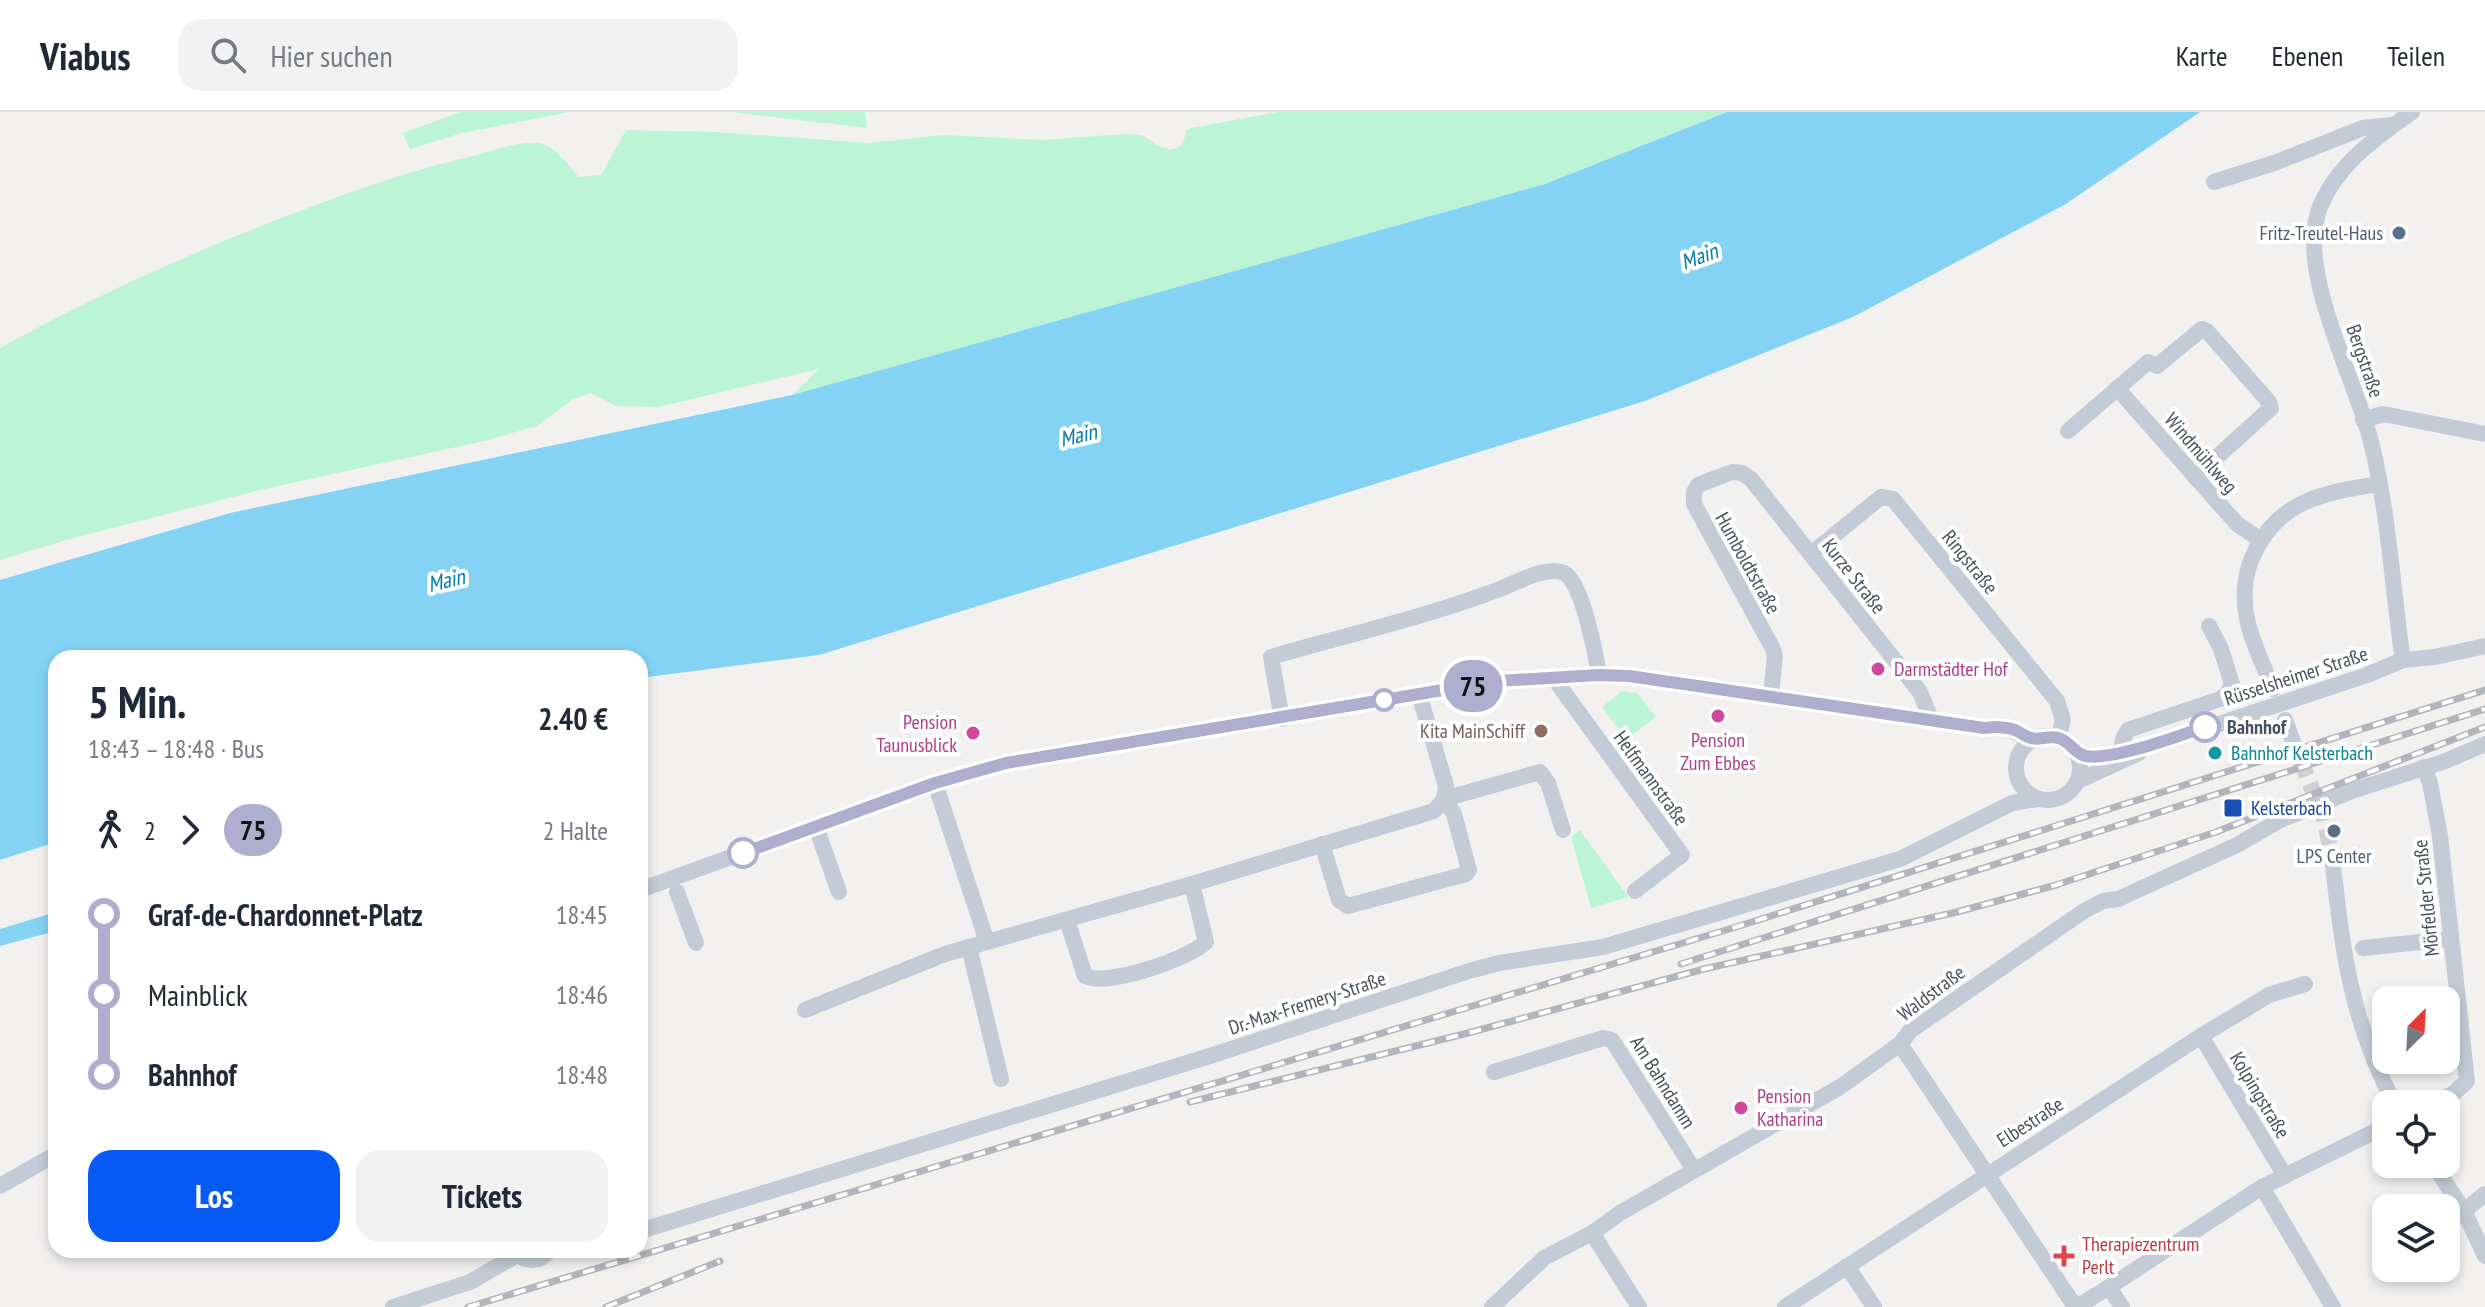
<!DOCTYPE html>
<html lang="de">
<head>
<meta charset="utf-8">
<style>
  :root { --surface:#fff; --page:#f2f2f3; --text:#1f2937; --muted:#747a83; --line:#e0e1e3; --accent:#085af5 }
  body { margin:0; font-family:"PT Sans Narrow",sans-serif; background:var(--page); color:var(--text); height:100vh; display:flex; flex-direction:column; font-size:30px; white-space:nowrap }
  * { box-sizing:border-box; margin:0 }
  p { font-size:26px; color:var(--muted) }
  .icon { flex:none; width:44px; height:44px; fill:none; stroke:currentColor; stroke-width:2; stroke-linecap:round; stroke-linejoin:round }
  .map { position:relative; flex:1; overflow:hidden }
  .drawer { position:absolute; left:48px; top:538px; width:600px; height:608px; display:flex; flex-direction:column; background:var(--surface); border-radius:24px; box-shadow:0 4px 12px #0003 }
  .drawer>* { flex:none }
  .badge { padding:0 16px; border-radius:26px; font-size:28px; line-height:52px }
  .needle { width:52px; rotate:24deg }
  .fabs { position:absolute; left:2372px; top:874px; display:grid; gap:16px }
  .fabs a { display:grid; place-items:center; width:88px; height:88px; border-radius:16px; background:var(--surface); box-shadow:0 4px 12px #0003; font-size:40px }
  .map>.badge { position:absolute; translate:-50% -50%; box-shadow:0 0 0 4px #fff }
  .legs { display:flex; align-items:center; gap:12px; height:88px; padding:0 40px; font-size:26px }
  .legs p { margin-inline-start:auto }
  .head { display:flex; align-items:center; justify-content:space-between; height:136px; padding:0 40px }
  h1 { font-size:44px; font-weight:600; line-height:60px }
  .action { display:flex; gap:16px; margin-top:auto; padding:16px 40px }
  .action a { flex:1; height:92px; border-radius:24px; background:var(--accent); color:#fff; font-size:32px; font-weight:600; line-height:92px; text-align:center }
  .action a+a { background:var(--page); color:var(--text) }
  ul { padding:0 40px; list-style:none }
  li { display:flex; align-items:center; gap:28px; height:80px; font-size:30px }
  li i { display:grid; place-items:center; width:12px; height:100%; margin:0 10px; background:currentColor }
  li i::after { content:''; width:20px; height:20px; margin:-10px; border:6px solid; border-radius:50%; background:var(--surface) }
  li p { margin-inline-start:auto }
  li:first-child i { background:linear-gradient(#0000 50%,currentColor 0) }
  li:last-child i { background:linear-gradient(currentColor 50%,#0000 0) }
  header { display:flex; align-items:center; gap:48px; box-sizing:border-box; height:112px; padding:0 40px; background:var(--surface); border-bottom:2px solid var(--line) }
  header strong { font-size:38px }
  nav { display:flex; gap:44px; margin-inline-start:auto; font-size:28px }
  .search { width:560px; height:72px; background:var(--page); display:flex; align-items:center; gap:20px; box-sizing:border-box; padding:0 28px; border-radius:24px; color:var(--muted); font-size:30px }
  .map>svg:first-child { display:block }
</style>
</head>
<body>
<header>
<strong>Viabus</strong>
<div class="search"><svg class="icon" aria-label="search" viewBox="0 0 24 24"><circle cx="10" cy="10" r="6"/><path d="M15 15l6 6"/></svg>Hier suchen</div>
<nav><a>Karte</a><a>Ebenen</a><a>Teilen</a></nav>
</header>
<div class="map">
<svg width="2485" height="1195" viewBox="0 0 2485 1195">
  <rect width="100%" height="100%" fill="#f3f0f0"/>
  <!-- green -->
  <g fill="#bcf4d6">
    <polygon points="460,0 570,0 462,21 410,37 403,21"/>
    <polygon points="731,0 865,0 867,16"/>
    <path d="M1278,0H1727L1545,72L792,283L819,257L658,295L616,294L591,281L572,288L537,314L484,329L260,378L70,427L0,448V236C89,187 181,145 276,108C336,85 398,62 461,47C485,42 514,29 538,31C556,33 567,53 579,65L601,63L626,18L716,20L869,31L943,23L1042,28L1124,22L1142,23L1155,32L1170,38L1177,36L1183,31L1187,17Z"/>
    <polygon points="1622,579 1637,581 1656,605 1626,627 1602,595"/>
    <polygon points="1580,718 1628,785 1591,796 1571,725"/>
  </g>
  <!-- water -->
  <g fill="#85d3f4">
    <polygon points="1727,0 2200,0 2066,92 1853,205 1645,289 819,543 640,566 640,546 56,546 56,730 0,748 0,468 230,401 792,283 1545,72"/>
    <polygon points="56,800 56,819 0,834 0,817"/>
  </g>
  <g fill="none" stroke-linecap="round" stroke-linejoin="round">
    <!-- minor-tunnel -->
    <polyline stroke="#d0d0d3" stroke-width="16" stroke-dasharray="16 8" stroke-linecap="butt" points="2292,627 2324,707 2332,743"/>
    <!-- minor -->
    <g stroke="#c3cbd6" stroke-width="16">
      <polyline points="2214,70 2274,51 2363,16 2392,13"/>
      <polyline points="2117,276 2237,412 2261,428"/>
      <polyline points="2363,308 2383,302 2485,322"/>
      <polyline points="2068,319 2148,250 2157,254 2202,217 2207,219 2269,290 2271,296 2195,365"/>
      <polyline points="1811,442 1881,385 1893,387 2057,589 2063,608 2058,626"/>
      <path d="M2403,548C2392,476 2389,401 2371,330C2356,267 2295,158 2320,95C2337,52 2376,26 2412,0"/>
      <polyline points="1553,565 1682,743 1635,779"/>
      <path d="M2273,577C2264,554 2252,531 2247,507C2243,487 2244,464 2252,446C2277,388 2323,381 2379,372"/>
      <polyline points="1771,583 1775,543 1772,535 1694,392 1694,380 1698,373 1732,360 1742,361 1751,367 1920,580 1931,607"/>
      <path d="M1282,607L1271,545C1347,523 1426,505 1500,477C1516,471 1547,453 1564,461C1582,469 1596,543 1599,563"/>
      <polyline points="2285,608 2292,627"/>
      <circle cx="2048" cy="656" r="32"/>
      <polyline points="2121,639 2123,627 2128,618 2220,587 2228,581 2232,572 2221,537 2209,514"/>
      <polyline points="2077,641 2098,645 2155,633 2367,563 2403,548 2435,545 2485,534"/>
      <polyline points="2424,655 2430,671 2440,724 2467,969 2454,981 2435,992"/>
      <polyline points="2078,669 2139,641"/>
      <polyline points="935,671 987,830 1192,772 1434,699 1444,687 1446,674 1419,582"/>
      <polyline points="816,715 839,780"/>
      <polyline points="1322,732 1339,788 1348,794 1466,762 1469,758 1454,702 1444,687 1540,660 1548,671 1563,718"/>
      <path d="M2332,743C2341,832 2351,912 2395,992"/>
      <polyline points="640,778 935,671 1006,651 1497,569 1599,563 1629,564 1984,616 2003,615 2033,628"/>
      <polyline points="677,780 696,831"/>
      <path d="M1067,808L1085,864C1106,875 1189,847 1206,830L1192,772"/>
      <polyline points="969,835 1001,967"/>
      <polyline points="2363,836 2450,827"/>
      <polyline points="805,898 945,842 987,830"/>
      <polyline points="2201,924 2285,1064"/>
      <polyline points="1900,932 2072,1190 2080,1193 2109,1175 2122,1195"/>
      <polyline points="1494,960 1603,926 1612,928 1694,1058"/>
      <polyline points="2433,1052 2464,1099 2485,1144"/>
      <polyline points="0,1074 56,1042"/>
      <polyline points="2262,1075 2333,1195"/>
      <polyline points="2464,1099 2485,1082"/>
      <polyline points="640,1119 1213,943 1469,859 1499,851 1603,835 1900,747 2012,691 2037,687"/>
      <polyline points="1592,1121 1639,1195"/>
      <path d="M514,1138C524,1152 540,1151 550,1138"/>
      <polyline points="1847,1154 1874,1195"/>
      <polyline points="2109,1175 2262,1075 2386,1014"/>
      <polyline points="393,1195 470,1170 517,1143"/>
      <polyline points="1492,1195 1544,1146 1592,1121 1620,1101 1840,975 1900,932 1910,919 2084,799 2103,789 2118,787 2237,733 2280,708 2352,679 2443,650 2485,632"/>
      <polyline points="1785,1195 2201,924 2269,883 2305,872"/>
    </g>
    <!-- rail casing -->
    <g stroke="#b2b5bb" stroke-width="7">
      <g id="rail">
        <polyline points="1681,852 2485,597"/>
        <polyline points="1190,990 1468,921 1704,857 1957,800 2056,773 2216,720 2485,615"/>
        <polyline points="468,1195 1736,815 2485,578"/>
        <polyline points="606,1195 720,1149"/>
      </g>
    </g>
    <!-- rail -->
    <use href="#rail" stroke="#fff" stroke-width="4" stroke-dasharray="12" stroke-linecap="butt"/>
  </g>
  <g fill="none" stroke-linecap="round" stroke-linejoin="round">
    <!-- line-1 casing -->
    <g stroke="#fff" stroke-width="18">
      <path id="line-1" d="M743,741L935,671L1006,651L1497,569L1599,563L1629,564L1984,616C1995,615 2004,614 2015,618C2020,620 2026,625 2031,626C2040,629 2050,622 2061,627C2071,631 2075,642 2086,644C2111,649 2179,624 2205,615"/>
    </g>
    <!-- line-1 -->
    <use href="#line-1" stroke="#aeaece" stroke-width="12"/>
  </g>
  <!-- markers -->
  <g fill="#5c6f8a" stroke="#fff" stroke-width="3">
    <circle cx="2399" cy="121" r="8"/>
    <circle cx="2334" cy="719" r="8"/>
  </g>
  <g fill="#d1479c" stroke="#fff" stroke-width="3">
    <circle cx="1878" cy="557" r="8"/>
    <circle cx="1718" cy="604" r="8"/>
    <circle cx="973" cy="621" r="8"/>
    <circle cx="1741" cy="996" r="8"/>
  </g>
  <g fill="#fff" stroke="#aeaece" stroke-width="4">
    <circle cx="1384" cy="588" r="10"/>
    <circle cx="2205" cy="615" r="14"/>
    <circle cx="743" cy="741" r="14"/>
  </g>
  <circle fill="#8d6e63" stroke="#fff" stroke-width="3" cx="1541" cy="619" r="8"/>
  <circle fill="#0f9aa8" stroke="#fff" stroke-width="3" cx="2215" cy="641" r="8"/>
  <rect fill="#1a4fb4" stroke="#fff" stroke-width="3" x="2223" y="686" width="20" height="20" rx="4"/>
  <path fill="#e0444e" stroke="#fff" stroke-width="3" d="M2060 1132h8v8h8v8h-8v8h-8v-8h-8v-8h8z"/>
  <g text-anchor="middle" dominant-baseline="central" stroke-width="8" stroke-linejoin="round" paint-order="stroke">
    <!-- service labels -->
    <g font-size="20" fill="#4e5e75" stroke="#fff" text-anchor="end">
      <text x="2383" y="121">Fritz-Treutel-Haus</text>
      <text x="2334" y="744" text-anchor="middle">LPS Center</text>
    </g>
    <!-- street labels -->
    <g font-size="20" fill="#465260" stroke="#fff">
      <text transform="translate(2365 249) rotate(71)">Bergstraße</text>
      <text transform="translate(2201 341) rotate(49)">Windmühlweg</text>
      <text transform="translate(1970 450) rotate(51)">Ringstraße</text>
      <text transform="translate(1748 451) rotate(61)">Humboldtstraße</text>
      <text transform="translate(1854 464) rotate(52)">Kurze Straße</text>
      <text transform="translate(2296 564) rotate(-18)">Rüsselsheimer Straße</text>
      <text transform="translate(1651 666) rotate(54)">Helfmannstraße</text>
      <text transform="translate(2426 786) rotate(-96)">Mörfelder Straße</text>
      <text transform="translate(1931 881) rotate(-37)">Waldstraße</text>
      <text transform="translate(1307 891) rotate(-18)">Dr.-Max-Fremery-Straße</text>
      <text transform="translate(1663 970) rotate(58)">Am Bahndamm</text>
      <text transform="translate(2260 983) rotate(59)">Kolpingstraße</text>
      <text transform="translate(2030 1010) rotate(-33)">Elbestraße</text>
    </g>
    <!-- hotel labels -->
    <g font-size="20" fill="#b23c85" stroke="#fff" text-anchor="start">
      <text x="1894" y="557">Darmstädter Hof</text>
      <text x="957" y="610" text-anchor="end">Pension<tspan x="957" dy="23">Taunusblick</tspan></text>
      <text x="1718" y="628" text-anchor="middle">Pension<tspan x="1718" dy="23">Zum Ebbes</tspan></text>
      <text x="1757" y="984">Pension<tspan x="1757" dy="23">Katharina</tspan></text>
    </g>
    <!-- stop labels -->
    <g font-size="20" font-weight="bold" fill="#465260" stroke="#fff" text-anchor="start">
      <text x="2227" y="615">Bahnhof</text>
    </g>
    <!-- education labels -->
    <g font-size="20" fill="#785e54" stroke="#fff" text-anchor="end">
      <text x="1525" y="619">Kita MainSchiff</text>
    </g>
    <!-- culture labels -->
    <g font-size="20" fill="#0d838f" stroke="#fff" text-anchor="start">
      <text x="2231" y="641">Bahnhof Kelsterbach</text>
    </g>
    <!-- transit labels -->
    <g font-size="20" fill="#164399" stroke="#fff" text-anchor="start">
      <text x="2251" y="696">Kelsterbach</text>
    </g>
    <!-- health labels -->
    <g font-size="20" fill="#be3a42" stroke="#fff" text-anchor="start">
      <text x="2082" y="1132">Therapiezentrum<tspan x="2082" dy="23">Perlt</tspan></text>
    </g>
    <!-- water labels -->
    <g font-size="22" font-style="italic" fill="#017cb1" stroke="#fff">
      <text transform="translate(1699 144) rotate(-20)">Main</text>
      <text transform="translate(1078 323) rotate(-13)">Main</text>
      <text transform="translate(446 468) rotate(-13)">Main</text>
    </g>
  </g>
</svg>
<div class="fabs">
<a><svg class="needle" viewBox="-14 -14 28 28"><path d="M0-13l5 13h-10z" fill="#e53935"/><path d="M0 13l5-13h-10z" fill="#747a83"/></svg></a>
<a><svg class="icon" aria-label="locate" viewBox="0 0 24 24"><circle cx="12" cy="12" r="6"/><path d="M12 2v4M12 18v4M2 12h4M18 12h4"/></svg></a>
<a><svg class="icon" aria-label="layers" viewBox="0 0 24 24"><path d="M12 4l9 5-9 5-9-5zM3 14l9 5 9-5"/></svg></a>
</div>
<b class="badge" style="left:1473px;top:574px;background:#aeaece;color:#111">75</b>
<section class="drawer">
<div class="head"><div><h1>5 Min.</h1><p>18:43 – 18:48 · Bus</p></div><b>2.40 €</b></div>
<div class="legs"><svg class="icon" aria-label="walk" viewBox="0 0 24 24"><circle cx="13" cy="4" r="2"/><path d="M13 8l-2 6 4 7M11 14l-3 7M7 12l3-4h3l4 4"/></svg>2<svg class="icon" aria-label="forward" viewBox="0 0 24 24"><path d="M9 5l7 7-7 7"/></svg><b class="badge" style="background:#aeaece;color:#111">75</b><p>2 Halte</p></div>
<ul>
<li><i style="color:#aeaece"></i><b>Graf-de-Chardonnet-Platz</b><p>18:45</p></li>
<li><i style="color:#aeaece"></i><span>Mainblick</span><p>18:46</p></li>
<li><i style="color:#aeaece"></i><b>Bahnhof</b><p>18:48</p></li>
</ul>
<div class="action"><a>Los</a><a>Tickets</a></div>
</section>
</div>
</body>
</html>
